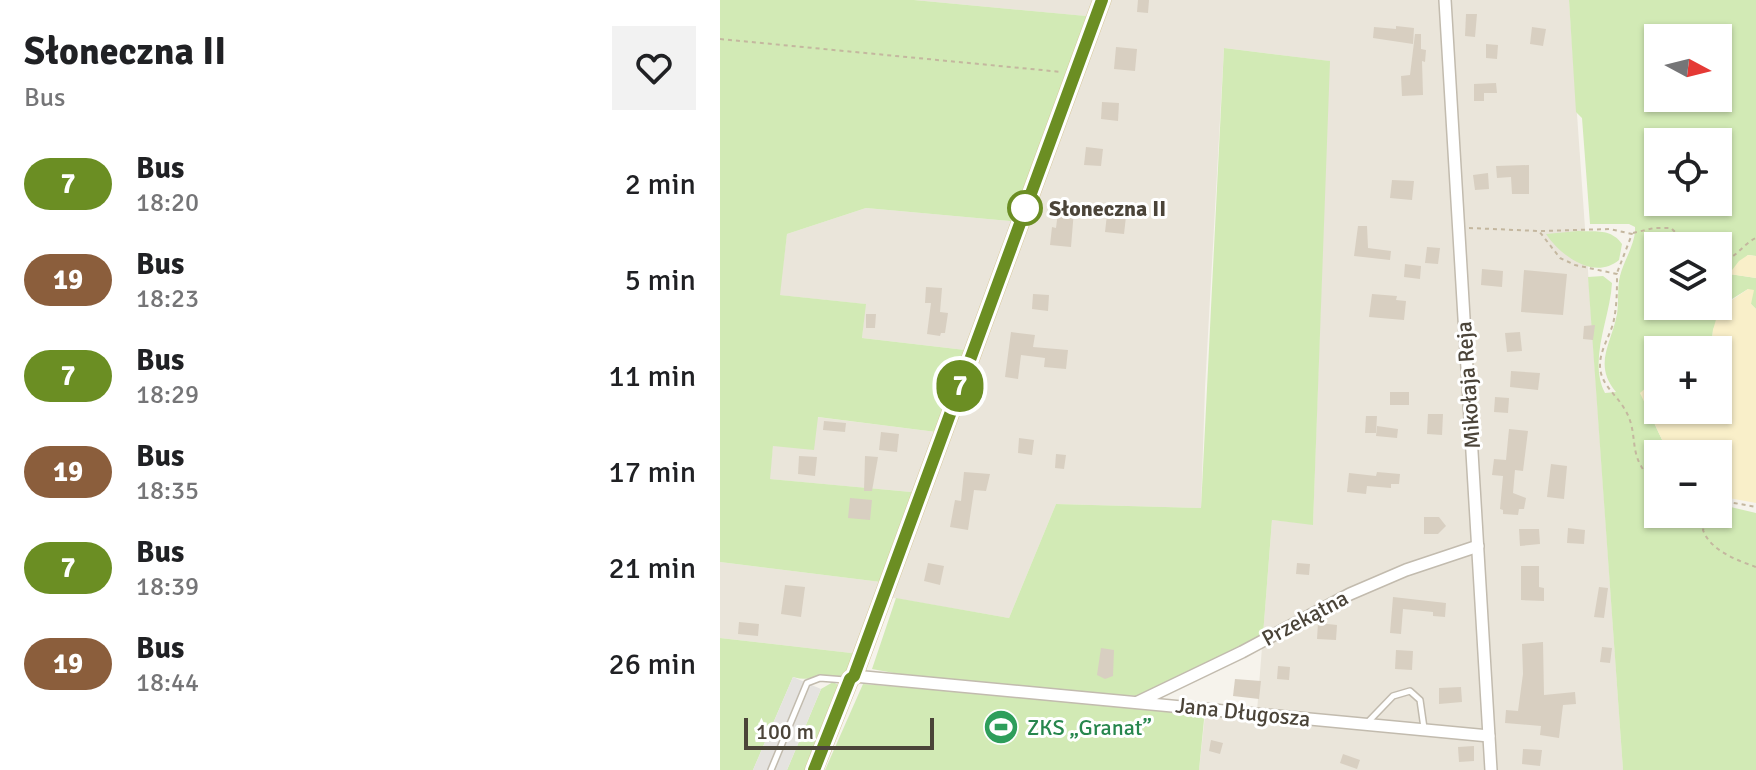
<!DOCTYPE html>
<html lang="en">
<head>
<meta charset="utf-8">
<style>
  :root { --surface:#fff; --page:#f2f2f2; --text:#202124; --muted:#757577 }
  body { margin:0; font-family:Signika,sans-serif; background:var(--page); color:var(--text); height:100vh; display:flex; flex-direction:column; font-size:30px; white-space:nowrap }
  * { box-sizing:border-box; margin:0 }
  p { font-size:26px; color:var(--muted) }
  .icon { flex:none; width:44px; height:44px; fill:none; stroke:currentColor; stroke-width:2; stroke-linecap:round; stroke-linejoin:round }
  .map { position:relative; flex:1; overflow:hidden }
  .details { display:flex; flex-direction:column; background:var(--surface); width:720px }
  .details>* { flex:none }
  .badge { padding:0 16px; border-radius:26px; font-size:28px; line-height:52px }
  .needle { width:52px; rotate:97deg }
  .fabs { position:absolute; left:924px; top:24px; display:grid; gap:16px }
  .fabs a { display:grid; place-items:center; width:88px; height:88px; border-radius:0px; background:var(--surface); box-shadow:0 2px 6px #0004; font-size:40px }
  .scale { position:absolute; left:24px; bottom:20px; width:190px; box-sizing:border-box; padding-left:8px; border:4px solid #4b4439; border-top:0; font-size:22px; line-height:28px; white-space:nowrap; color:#4b4439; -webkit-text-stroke:6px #fff; paint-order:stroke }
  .map>.badge { position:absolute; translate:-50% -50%; box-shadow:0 0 0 4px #fff }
  .round { display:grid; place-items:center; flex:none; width:84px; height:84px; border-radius:0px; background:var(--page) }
  .overview { display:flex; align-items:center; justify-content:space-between; height:136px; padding:0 24px }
  h1 { font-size:38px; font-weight:700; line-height:60px }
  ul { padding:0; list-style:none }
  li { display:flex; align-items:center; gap:24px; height:96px; padding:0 24px }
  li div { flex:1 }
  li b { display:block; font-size:30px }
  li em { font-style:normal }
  li .badge { min-width:88px; font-weight:700; text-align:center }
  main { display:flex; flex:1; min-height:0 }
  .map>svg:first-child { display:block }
</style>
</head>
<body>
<main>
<section class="details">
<div class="overview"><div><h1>Słoneczna II</h1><p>Bus</p></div><a class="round"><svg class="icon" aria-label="heart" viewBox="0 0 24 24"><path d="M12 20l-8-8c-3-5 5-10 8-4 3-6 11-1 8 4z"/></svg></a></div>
<ul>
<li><span class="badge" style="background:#6b8e23;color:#fff">7</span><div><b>Bus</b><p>18:20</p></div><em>2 min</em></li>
<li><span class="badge" style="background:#8b5e3c;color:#fff">19</span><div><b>Bus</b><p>18:23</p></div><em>5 min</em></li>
<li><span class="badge" style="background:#6b8e23;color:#fff">7</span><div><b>Bus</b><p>18:29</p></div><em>11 min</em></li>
<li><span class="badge" style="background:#8b5e3c;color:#fff">19</span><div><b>Bus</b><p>18:35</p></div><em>17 min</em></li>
<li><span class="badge" style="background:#6b8e23;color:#fff">7</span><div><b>Bus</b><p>18:39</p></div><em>21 min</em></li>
<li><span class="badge" style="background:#8b5e3c;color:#fff">19</span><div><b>Bus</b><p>18:44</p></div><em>26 min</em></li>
</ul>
</section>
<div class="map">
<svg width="1036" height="770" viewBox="0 0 1036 770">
  <rect width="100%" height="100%" fill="#f6f3ec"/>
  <!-- residential -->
  <polygon fill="#eae5da" points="194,0 849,0 903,770 479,770 486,706 537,711 552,520 593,524 609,61 504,48 485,388 481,508 336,504 289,618 162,596 140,654 0,638 0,562 169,583 202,493 49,479 53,446 97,417 224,433 254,351 142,338 145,304 59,295 67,234 146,208 301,222 376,17"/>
  <!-- green -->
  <g fill="#d2eab5" fill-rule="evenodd">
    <polygon points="0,0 194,0 377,17 301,222 146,208 67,234 60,295 146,304 142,338 254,351 224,433 98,417 94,450 53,446 50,479 202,493 169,583 0,562"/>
    <path d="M849,0H1036V256L1028,255L1010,274L1036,278V309L1031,304L1028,289L1004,304L993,330L991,350H938V382L929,377L926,379L930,383C920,403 938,428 945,447L937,445L942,454H938V514H998V504L1036,513V770H903L868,277L883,276L892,283C890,319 868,360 885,393L896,392C873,364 891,345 897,314C899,302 897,288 900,276C904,260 916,243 915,227L909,224H870L862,118L856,112ZM938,38H998V98H938ZM938,142H998V202H938ZM938,246H998V306H938Z"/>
    <polygon points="504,48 610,61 593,525 552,520 543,635 417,696 349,692 190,676 152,669 176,598 289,618 336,504 481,508"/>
    <path d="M858,231C875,232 891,228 902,244L899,260C874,281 840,255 826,234Z"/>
    <path d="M0,638L140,654L123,678C109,677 83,681 73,677L33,770H0Z"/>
    <polygon points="113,682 120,686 87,770 67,770 101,689"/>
    <polygon points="143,684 485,710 479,770 105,770"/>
  </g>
  <!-- sand -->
  <g fill="#f9efc9">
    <polygon points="1028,255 1036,256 1036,278 1009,274 1019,261"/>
    <polygon points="1028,289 1034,290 1031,304 1036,309 1036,503 998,496 998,454 942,454 937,442 945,446 920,393 929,385 925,379 929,377 938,382 938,410 998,410 998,350 991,350 993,330 999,309"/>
  </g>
  <!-- parking -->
  <polygon fill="#e5e3e0" points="73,677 101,689 67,770 33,770"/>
  <!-- building -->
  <g fill="#d8cfc1">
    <polygon points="418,0 429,0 428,13 417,12"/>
    <polygon points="746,14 757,14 755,37 745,36"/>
    <polygon points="676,26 694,28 693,44 653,38 654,27 676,29"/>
    <polygon points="812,27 826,29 823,46 810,44"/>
    <polygon points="695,34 701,34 701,49 706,50 705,62 702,61 703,95 682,96 681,76 690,75"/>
    <polygon points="766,44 778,45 777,59 766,58"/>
    <polygon points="396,47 417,49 415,71 394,69"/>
    <polygon points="776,83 777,93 764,93 764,101 754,101 754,84"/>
    <polygon points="382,102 399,103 398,121 381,119"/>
    <polygon points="366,147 383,149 381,166 364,165"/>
    <polygon points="809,165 809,194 792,194 791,177 777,178 776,166"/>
    <polygon points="768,173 769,189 755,190 753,175"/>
    <polygon points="672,180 694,181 692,200 670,198"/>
    <polygon points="388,206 407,208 404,234 385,232"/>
    <polygon points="343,209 354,210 351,247 330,245 332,227 336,228 338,212 342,212"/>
    <polygon points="638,226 647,226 648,248 671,251 670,260 634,256"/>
    <polygon points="707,247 720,248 718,264 705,263"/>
    <polygon points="685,264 701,266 700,279 684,277"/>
    <polygon points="762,269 783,271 782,287 761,285"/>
    <polygon points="804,270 847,274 843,315 801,312"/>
    <polygon points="206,287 222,288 220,312 228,313 225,333 221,333 220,336 207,334 211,303 205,303"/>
    <polygon points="313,294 329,295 328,311 312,309"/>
    <polygon points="652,294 677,296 676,300 686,301 684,320 649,317"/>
    <polygon points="146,314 156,314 155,328 146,328"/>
    <polygon points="875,325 873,340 863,339 864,326"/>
    <polygon points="291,332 315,335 313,347 348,350 346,369 324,367 325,358 301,355 298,379 285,377"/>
    <polygon points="800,332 802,351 787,352 785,333"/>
    <polygon points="791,371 820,373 818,390 790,387"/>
    <rect x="670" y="392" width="19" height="13"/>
    <polygon points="775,397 789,398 788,413 774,412"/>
    <polygon points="708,414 723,414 722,435 707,434"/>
    <polygon points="646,416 657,416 656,433 645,433"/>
    <polygon points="104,421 126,423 125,432 103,430"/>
    <polygon points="657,426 678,429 677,438 656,436"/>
    <polygon points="789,429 808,431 803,471 795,470 793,493 806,498 804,509 799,509 798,515 783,514 783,510 780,509 783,476 772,475 774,459 786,460"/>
    <polygon points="161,432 179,434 177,452 159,450"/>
    <polygon points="299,438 314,440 312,455 298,453"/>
    <polygon points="336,454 346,455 344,469 335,468"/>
    <polygon points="79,456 97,457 95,476 78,474"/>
    <polygon points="145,456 158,457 152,491 144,491"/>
    <polygon points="831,464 847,466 844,499 827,497"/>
    <polygon points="244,472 270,474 266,491 254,490 248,530 230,527 235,500 241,501"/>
    <polygon points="657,472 680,474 679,484 671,484 671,488 647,486 646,494 627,492 629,473 656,476"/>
    <polygon points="130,498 152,500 150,520 128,518"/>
    <polygon points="704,517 719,517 726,526 718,534 704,534"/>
    <polygon points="848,528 865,530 864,544 847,543"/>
    <polygon points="799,529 819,529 820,544 800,546"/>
    <polygon points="208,563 224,566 220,585 204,581"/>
    <polygon points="577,563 590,564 589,575 576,574"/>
    <polygon points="801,566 819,566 819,587 824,588 824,601 801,600"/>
    <polygon points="65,585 85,587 81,617 61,614"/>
    <polygon points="879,587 888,588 884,618 874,617"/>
    <polygon points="673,597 726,603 725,617 713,616 713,612 683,609 681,634 670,633"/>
    <polygon points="19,622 39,624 38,636 18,634"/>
    <polygon points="598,623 617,625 616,640 597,639"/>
    <polygon points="823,642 824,695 855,692 856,704 843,705 839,738 820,735 821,726 785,723 786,710 798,711 803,674 802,644"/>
    <polygon points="882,647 892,648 890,663 880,662"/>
    <polygon points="381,648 394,650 393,676 385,679 377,675"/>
    <polygon points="676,650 693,651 692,670 675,669"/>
    <polygon points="558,666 570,667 569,680 557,679"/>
    <polygon points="515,679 541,681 539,699 513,696"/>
    <polygon points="741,687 742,702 719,704 719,688"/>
    <polygon points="491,740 503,743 500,754 489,751"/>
    <polygon points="754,746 754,761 739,762 738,747"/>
    <polygon points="803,749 822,750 820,766 802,764"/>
    <polygon points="623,754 640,760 637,769 620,763"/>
  </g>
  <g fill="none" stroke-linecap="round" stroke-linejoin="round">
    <!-- lane casing -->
    <g stroke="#c2bbae" stroke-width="8">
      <g id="lane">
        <polyline points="647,723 673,696 690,691 700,700 704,728"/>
        <polyline points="51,770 87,683 100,678 125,680"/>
      </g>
    </g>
    <!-- street casing -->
    <g stroke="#c2bbae" stroke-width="14">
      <g id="street">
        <polyline points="725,0 771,770"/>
        <polyline points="134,676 769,736"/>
        <polyline points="418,702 522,652 630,594 686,570 758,546"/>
      </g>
    </g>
    <!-- secondary casing -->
    <g stroke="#d6c79b" stroke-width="19">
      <polyline id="secondary" points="94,770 130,679 134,676 382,0"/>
    </g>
    <!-- path -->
    <g stroke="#c4b79f" stroke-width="2" stroke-dasharray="4 4" stroke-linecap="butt">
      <polyline points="0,39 342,72"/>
      <path d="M749,228L819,231L840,258L855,265L897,274C897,291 897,307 893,324C889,337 880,351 880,365C880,384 895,393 904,408C922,436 903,457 938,485"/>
      <polyline points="821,231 890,229 912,234 897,273"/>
      <polyline points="913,233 934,228 951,228 969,246"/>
      <path d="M998,259C1014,263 1022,244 1036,238"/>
      <polyline points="998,500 1036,507"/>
      <path d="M990,514L983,530C990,550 1016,560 1036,567"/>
    </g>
    <!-- lane -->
    <use href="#lane" stroke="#fff" stroke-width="5"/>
    <!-- street -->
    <use href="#street" stroke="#fff" stroke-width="11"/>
    <!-- secondary -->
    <use href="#secondary" stroke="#fff3cd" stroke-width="16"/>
  </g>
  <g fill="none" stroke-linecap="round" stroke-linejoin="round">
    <!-- line casing -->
    <g stroke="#fff" stroke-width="18">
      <polyline id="line" points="94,770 130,679 134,676 382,0"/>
    </g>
    <!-- line -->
    <use href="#line" stroke="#6b8e23" stroke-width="12"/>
  </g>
  <!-- icons -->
  <defs>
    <g id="stadium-disc" transform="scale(1.8)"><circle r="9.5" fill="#2e9e5b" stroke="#fff"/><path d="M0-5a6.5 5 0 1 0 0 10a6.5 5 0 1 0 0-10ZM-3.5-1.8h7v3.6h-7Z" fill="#fff"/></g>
  </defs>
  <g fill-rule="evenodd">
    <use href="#stadium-disc" x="281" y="727"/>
  </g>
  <!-- markers -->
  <circle fill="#fff" stroke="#6b8e23" stroke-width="4" cx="305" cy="208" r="16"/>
  <g text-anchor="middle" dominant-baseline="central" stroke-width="6" stroke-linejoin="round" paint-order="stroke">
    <!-- stop labels -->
    <g font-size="22" font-weight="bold" fill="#4b4439" stroke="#fff" text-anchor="start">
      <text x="329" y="208">Słoneczna II</text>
    </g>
    <!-- street labels -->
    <g font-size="22" fill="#4b4439" stroke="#fff">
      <text transform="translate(748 385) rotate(-94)">Mikołaja Reja</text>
      <text transform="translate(585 618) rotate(-28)">Przekątna</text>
      <text transform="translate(523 712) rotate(6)">Jana Długosza</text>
    </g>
    <!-- leisure labels -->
    <g font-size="22" fill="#27864d" stroke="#fff" text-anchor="start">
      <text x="307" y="727">ZKS „Granat”</text>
    </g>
  </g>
</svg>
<div class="fabs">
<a><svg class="needle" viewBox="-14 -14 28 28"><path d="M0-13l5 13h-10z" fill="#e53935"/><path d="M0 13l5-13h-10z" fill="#757577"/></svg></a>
<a><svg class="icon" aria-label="locate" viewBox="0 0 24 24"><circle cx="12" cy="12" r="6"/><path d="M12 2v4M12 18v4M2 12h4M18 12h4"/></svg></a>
<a><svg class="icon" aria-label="layers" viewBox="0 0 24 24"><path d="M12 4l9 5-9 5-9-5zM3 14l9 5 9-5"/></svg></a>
<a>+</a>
<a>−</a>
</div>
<div class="scale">100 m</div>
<b class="badge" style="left:240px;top:386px;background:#6b8e23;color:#fff">7</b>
</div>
</main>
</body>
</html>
